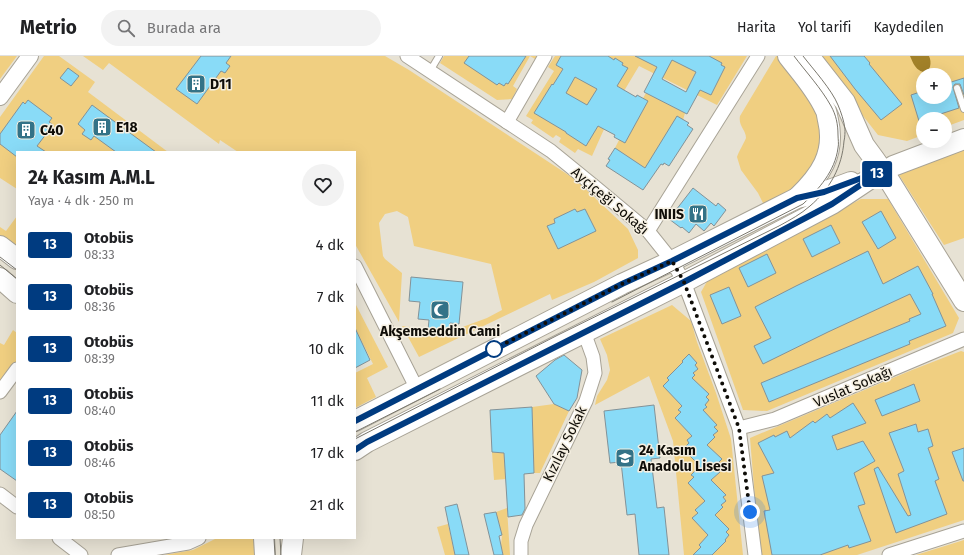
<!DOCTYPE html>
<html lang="tr">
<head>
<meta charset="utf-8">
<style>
  :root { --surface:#fff; --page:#f2f2f2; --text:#202124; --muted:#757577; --line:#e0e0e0 }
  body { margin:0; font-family:"Fira Sans",sans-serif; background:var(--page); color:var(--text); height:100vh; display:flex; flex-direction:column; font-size:15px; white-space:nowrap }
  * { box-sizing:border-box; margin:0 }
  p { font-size:13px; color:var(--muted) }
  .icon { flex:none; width:22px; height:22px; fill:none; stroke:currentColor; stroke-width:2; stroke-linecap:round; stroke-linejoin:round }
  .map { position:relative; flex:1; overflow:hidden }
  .details { position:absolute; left:16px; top:95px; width:340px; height:388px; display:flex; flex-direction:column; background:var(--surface); border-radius:0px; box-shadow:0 4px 16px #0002 }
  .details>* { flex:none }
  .badge { padding:0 8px; border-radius:3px; font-size:14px; line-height:26px }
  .fabs { position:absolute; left:916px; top:12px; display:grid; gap:8px }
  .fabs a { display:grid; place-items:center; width:36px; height:36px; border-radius:50%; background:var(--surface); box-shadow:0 4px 16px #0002; font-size:20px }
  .you { position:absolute; width:20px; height:20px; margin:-10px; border:3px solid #fff; border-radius:50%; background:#1a73e8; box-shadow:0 0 0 6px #1a73e833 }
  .map>.badge { position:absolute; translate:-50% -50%; box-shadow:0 0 0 2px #fff }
  .round { display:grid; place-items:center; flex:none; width:42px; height:42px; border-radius:21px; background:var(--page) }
  .summary { display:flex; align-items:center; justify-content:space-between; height:68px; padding:0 12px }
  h1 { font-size:19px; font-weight:700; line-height:30px }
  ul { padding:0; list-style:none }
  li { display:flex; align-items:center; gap:12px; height:52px; padding:0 12px }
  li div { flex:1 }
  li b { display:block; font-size:15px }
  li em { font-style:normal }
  li .badge { min-width:44px; font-weight:700; text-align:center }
  header { display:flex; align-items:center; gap:24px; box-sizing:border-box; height:56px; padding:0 20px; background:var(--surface); border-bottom:1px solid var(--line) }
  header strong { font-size:19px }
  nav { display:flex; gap:22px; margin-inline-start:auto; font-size:14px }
  .search { width:280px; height:36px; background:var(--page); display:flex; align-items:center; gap:10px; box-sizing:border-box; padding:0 14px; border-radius:22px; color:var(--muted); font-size:15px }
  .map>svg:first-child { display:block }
</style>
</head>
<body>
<header>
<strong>Metrio</strong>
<div class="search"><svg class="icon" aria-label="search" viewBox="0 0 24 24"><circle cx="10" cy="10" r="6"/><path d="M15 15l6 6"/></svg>Burada ara</div>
<nav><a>Harita</a><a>Yol tarifi</a><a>Kaydedilen</a></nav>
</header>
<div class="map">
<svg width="964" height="499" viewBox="0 0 964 499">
  <rect width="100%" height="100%" fill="#e7e2d4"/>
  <!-- green -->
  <g fill="#f0cf81" fill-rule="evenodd">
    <polygon points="0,0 17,0 0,23"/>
    <polygon points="44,0 59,0 95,26 88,36 168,96 17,96 17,133 0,122 0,61"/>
    <polygon points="83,0 385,0 409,14 576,124 628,173 638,194 638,202 594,226 552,244 550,238 419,301 402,270 449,276 487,262 502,254 491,208 414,190 408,161 397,155 385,158 379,167 383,200 385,203 402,217 399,266 355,188 355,96 238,96 220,84 219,88 109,7 103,14"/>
    <polygon points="444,0 537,0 535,3 530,0 513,30 517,33 512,43 497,44 440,7"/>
    <polygon points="555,0 747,0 717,49 639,10 618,45 605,71 592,100 578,93 575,97 559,86 561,82 556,79 553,82 531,67 533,64 526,60 554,15 548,11"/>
    <path d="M776,0H782L820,57L821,99L800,129L764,149L758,137L741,114L737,101C738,97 745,85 746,82C746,74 738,70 740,60Z"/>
    <path d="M816,0H964V64L945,71V63H923V79L907,85L878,79ZM923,19H945V41H923Z"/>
    <polygon points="646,37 685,57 683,64 654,118 615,92 620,82 626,85 647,47 642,44"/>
    <polygon points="964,92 964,182 944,189 899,119 918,109"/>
    <polygon points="861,143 888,143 959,262 953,277 767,355 743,354 701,236 709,222"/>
    <polygon points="17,160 17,193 0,181 0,171 6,175"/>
    <polygon points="355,247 388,311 367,322 376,341 355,352 355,317 373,308 355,272"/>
    <polygon points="672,249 691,265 697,286 716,337 731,383 743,499 684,499 673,385 649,320 595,349 597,340 607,324 610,314 607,299 600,283"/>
    <polygon points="13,274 17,277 17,313 0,336 0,287 4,289"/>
    <polygon points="961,295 964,296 964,464 857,499 761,499 756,455 750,382 912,314"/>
    <polygon points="554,348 569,355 540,417 534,417 532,351"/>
    <polygon points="492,396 504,397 506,423 494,424"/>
    <polygon points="507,452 510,499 503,499 501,490 502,479 496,456"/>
    <polygon points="448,468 455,499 445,499 437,471"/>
    <polygon points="217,482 256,482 257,499 164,499 193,494"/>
    <polygon points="964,484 964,499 916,499"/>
  </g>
  <!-- water -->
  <path fill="#a28129" d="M910,0H929C933,8 929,21 919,14C914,11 912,4 910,0Z"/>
  <!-- building -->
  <g fill="#89dbf7" stroke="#839298" fill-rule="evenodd">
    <polygon points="201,0 231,0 226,7 230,10 225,17 221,15 197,48 176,33"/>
    <polygon points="469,0 526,0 508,28 506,27 504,30 499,27 497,29 464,7"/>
    <path d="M561,0H608L614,4L615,2L623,7L622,9L628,12L617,30L636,41L637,39L648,45L625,87L614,81L615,79L598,70L586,90L566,77V76L534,57L552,28L553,29L563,13L556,9ZM575,21L597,33L587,49L566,37Z"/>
    <path d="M635,0H709L722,7L721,9L725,11L711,39L700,34L687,58L644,36L657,11ZM672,4L696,16L686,36L662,23Z"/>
    <polygon points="830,0 864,0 870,7 869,8 902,48 881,64 855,33"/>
    <polygon points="68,12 79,20 71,30 60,22"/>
    <polygon points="964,22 964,39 960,28 955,28 953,31 959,52 919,65 911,39 923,35 923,41 945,41 945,28"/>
    <polygon points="28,44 52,62 49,66 53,69 37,90 46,96 17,96 17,101 0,88 0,78 23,46 25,48"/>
    <polygon points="92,49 130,77 156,96 116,96 94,80 91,84 82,78 85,74 78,68"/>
    <polygon points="677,60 689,67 687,69 693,73 669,110 664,107 663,109 661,108 643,134 606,110 610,104 608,103 615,92 645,112"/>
    <polygon points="693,132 716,150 718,147 726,154 714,170 711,167 704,175 696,168 689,177 682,171 681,172 669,163"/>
    <polygon points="575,153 577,156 585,153 596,175 558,193 547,170 555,167 554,163"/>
    <polygon points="881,155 896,182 878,193 862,166"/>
    <polygon points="831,169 840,187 812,201 803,183"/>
    <polygon points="868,195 883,228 918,210 933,238 932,238 946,270 909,285 910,288 769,346 761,327 910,265 909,263 921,258 910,238 828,276 763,308 754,290 771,282 755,251 796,230"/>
    <polygon points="767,198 776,217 748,231 739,212"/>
    <polygon points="411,221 463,226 459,268 450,267 449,276 428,274 429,264 418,263 420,246 409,245"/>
    <polygon points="729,231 741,260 722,268 710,239"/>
    <polygon points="355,272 370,304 355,312"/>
    <polygon points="689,298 697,307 695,309 698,313 693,317 695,319 692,322 709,338 706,341 709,344 705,349 707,351 703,354 717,369 714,371 718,375 713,379 715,381 707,389 722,403 719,406 722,409 718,414 720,416 711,424 726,439 723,441 726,445 721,449 723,451 715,459 729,473 726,476 729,479 725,484 726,485 712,499 693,499 701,491 699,489 708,479 692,462 698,457 695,454 705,445 688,427 694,421 691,419 700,410 683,393 689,387 687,384 692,380 675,362 681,356 678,354 682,350 663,330 669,324 667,322 683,306 682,305"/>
    <polygon points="564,299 582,314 577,342 569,355 554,348 536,320 555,304"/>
    <polygon points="914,328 920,345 882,360 875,344"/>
    <polygon points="853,347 866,367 832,380 837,394 863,385 875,405 854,417 865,448 858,450 871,485 849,492 848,489 820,499 772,499 764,455 770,454 762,420 774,417 758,387 774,379 775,381 787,375 790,382 813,365 815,367 827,358 830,362"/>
    <polygon points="654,349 660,402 651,403 657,452 664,451 669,499 639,499 635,458 627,459 621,406 610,407 604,355"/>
    <polygon points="532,351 534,417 524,418 525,453 522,459 508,461 504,397 492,396 490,354"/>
    <polygon points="17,355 17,425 0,413 0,379"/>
    <polygon points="916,368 918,376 928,373 933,390 928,392 939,423 935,425 947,458 896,477 874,413 878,411 908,460 911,459 898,418 904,415 889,377"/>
    <polygon points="964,392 964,425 963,425 952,396"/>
    <polygon points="457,448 461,464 469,499 455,499 445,451"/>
    <polygon points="496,456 502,479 499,480 503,499 494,499 484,458"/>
  </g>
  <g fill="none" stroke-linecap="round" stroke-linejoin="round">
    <!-- service casing -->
    <g stroke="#a8a396" stroke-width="8">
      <g id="service">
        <polyline points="430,15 439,0"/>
        <polyline points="957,32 964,53"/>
      </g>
    </g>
    <!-- minor casing -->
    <g stroke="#a8a396" stroke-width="15">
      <g id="minor">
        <polyline points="407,0 551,95 594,130 648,175 672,205 684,226 739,372 755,499"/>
        <polyline points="507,66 545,0"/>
        <polyline points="648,175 758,0"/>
        <polyline points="355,210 417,333"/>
        <polyline points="0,336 17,313"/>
        <polyline points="739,372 775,363 964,283"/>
        <polyline points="0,438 17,451"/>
        <polyline points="59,482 81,499"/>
        <polyline points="118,499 188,487 199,482"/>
        <polyline points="521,499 521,485 526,469 586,345 595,317 593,301 584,276"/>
        <polyline points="889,499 964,475"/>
      </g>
    </g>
    <!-- tertiary casing -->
    <g stroke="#a8a396" stroke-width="18">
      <polyline id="tertiary" points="0,41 30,0"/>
    </g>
    <!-- primary casing -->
    <g stroke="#a8a396" stroke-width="22">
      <g id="primary">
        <path d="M788,0C801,17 816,33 825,53C827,56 827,60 828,64C836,98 820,120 797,142"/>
        <polyline points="809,0 845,46 864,89 875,104 889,124 964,245"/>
        <polyline points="893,110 964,83"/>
        <polyline points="0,190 17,203"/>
        <polyline points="0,222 17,237"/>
        <polyline points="355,365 622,228 672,205 797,142 824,136 851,126"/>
        <polyline points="355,394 367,386 684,226 832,148 883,114"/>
        <polyline points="264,482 265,499"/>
        <polyline points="291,499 293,482"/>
      </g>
    </g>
    <!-- service -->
    <use href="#service" stroke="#fff" stroke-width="6"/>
    <!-- minor -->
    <use href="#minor" stroke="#fff" stroke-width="13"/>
    <!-- tertiary -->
    <use href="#tertiary" stroke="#fff" stroke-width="16"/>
    <!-- primary -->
    <use href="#primary" stroke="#fff" stroke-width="20"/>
    <!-- tram -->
    <g stroke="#7b786e" stroke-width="1">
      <polyline points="0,201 17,214"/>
      <polyline points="0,209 17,223"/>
      <path d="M612,246L803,148C819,133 835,115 838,92C839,88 838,83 838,79C838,68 836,59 831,50C821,32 806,16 794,0"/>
      <polyline points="355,376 440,333"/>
      <path d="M355,383L558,279L779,170C790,164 801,158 810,150C830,133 842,111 844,85C845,81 845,76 845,73C844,65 841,56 838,49C832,34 813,13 803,0"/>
      <polyline points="274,482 275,499"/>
      <polyline points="280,482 281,499"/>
    </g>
  </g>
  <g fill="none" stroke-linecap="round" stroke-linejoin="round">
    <!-- line casing -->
    <g stroke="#fff" stroke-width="9">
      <polyline id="line" points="355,365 622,228 672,205 797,142 824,136 883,114 832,148 684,226 367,386 355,394"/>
    </g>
    <!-- line -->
    <use href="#line" stroke="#003b80" stroke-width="6"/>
    <!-- walk -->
    <polyline stroke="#0f0d08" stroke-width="4" stroke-dasharray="0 7.2" points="494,293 622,228 672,205 684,226 739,372 750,456"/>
  </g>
  <!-- icons -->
  <defs>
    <g id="building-square" transform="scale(1)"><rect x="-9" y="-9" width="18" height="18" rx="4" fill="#337287" stroke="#f5efe1"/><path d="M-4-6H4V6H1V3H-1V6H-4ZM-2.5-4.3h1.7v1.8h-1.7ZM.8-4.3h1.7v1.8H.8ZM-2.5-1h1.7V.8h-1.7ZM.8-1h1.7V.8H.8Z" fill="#fff"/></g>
    <g id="restaurant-square" transform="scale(1)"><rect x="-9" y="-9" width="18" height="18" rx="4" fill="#337287" stroke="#f5efe1"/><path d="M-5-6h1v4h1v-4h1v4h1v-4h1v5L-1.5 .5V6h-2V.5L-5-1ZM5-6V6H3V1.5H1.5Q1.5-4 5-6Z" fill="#fff"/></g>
    <g id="mosque-square" transform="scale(1)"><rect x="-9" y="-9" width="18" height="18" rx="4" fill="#337287" stroke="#f5efe1"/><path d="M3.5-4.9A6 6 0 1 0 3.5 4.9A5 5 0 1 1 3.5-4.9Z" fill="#fff"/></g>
    <g id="school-square" transform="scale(1)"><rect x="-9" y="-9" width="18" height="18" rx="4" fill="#337287" stroke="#f5efe1"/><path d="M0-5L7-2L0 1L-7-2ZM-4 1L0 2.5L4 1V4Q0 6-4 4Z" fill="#fff"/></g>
  </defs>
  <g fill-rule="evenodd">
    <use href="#building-square" x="196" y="28"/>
    <use href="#building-square" x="102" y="71"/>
    <use href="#building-square" x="26" y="74"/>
    <use href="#restaurant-square" x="698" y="158"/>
    <use href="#mosque-square" x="440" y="254"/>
    <use href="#school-square" x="625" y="402"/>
  </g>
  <!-- markers -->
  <circle fill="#fff" stroke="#003b80" stroke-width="2" cx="494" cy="293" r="8"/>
  <g text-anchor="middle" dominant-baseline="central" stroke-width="3" stroke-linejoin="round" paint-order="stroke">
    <!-- poi labels -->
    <g font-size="14" font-weight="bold" fill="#0f0d08" stroke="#f5efe1" text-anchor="start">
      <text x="210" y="28">D11</text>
      <text x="116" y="71">E18</text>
      <text x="40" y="74">C40</text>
      <text x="684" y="158" text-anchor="end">INIIS</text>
      <text x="440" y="275" text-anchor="middle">Akşemseddin Cami</text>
      <text x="639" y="394">24 Kasım<tspan x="639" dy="16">Anadolu Lisesi</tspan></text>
    </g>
    <!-- street labels -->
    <g font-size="14" fill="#0f0d08" stroke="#f5efe1">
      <text transform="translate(610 145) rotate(40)">Ayçiçeği Sokağı</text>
      <text transform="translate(853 331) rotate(-23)">Vuslat Sokağı</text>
      <text transform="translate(565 388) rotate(-64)">Kızılay Sokak</text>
    </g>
  </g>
</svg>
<div class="fabs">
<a>+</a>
<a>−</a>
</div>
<div class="you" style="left:750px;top:456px"></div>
<b class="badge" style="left:877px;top:118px;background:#003b80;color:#fff">13</b>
<section class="details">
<div class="summary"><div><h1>24 Kasım A.M.L</h1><p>Yaya · 4 dk · 250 m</p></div><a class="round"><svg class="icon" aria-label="heart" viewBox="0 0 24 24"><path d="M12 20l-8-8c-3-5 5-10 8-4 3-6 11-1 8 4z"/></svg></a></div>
<ul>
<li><span class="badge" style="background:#003b80;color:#fff">13</span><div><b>Otobüs</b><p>08:33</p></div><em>4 dk</em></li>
<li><span class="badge" style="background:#003b80;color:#fff">13</span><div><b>Otobüs</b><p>08:36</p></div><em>7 dk</em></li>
<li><span class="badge" style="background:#003b80;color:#fff">13</span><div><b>Otobüs</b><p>08:39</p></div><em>10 dk</em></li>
<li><span class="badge" style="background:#003b80;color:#fff">13</span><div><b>Otobüs</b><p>08:40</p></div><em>11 dk</em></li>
<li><span class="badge" style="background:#003b80;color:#fff">13</span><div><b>Otobüs</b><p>08:46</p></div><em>17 dk</em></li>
<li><span class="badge" style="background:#003b80;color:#fff">13</span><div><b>Otobüs</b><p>08:50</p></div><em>21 dk</em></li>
</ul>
</section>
</div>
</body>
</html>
